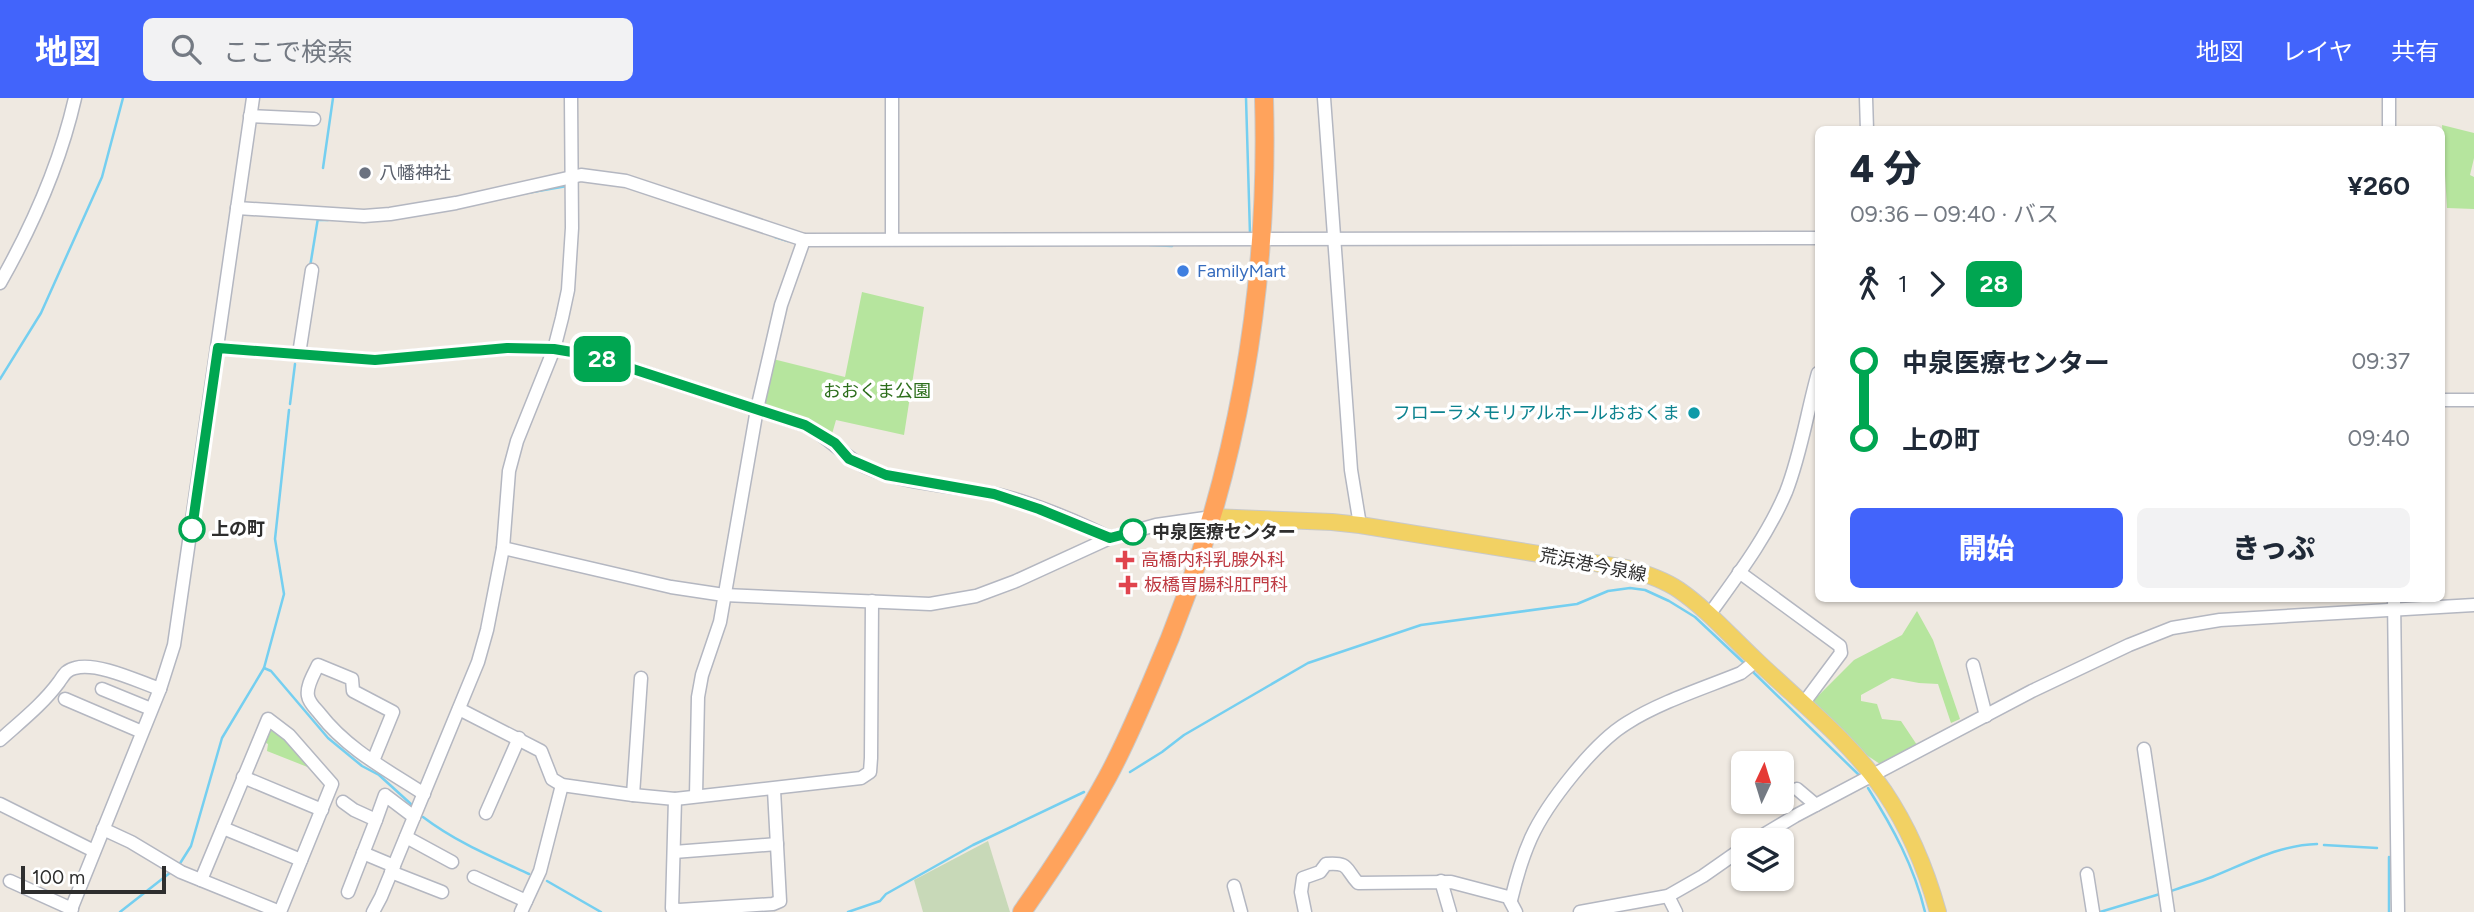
<!DOCTYPE html>
<html lang="ja">
<head>
<meta charset="utf-8">
<style>
  :root { --surface:#fff; --page:#f2f2f3; --text:#1f2937; --muted:#747a83; --accent:#4264fb }
  body { margin:0; font-family:Figtree,"Noto Sans JP",sans-serif; background:var(--page); color:var(--text); height:100vh; display:flex; flex-direction:column; font-size:26px; white-space:nowrap }
  * { box-sizing:border-box; margin:0 }
  p { font-size:23px; color:var(--muted) }
  .icon { flex:none; width:38px; height:38px; fill:none; stroke:currentColor; stroke-width:2; stroke-linecap:round; stroke-linejoin:round }
  .map { position:relative; flex:1; overflow:hidden }
  .panel { position:absolute; left:1815px; top:28px; width:630px; height:476px; display:flex; flex-direction:column; background:var(--surface); border-radius:10px; box-shadow:0 2px 5px #0004 }
  .panel>* { flex:none }
  .badge { padding:0 14px; border-radius:10px; font-size:24px; line-height:46px }
  .needle { width:46px; rotate:4deg }
  .fabs { position:absolute; left:1731px; top:653px; display:grid; gap:14px }
  .fabs a { display:grid; place-items:center; width:63px; height:63px; border-radius:10px; background:var(--surface); box-shadow:0 2px 5px #0004; font-size:35px }
  .scale { position:absolute; left:21px; bottom:18px; width:145px; box-sizing:border-box; padding-left:7px; border:4px solid #2e2e2e; border-top:0; font-size:19px; line-height:24px; white-space:nowrap; color:#2e2e2e; -webkit-text-stroke:5px #fff; paint-order:stroke }
  .map>.badge { position:absolute; translate:-50% -50%; box-shadow:0 0 0 4px #fff }
  .legs { display:flex; align-items:center; gap:10px; height:77px; padding:0 35px; font-size:23px }
  .legs p { margin-inline-start:auto }
  .overview { display:flex; align-items:center; justify-content:space-between; height:119px; padding:0 35px }
  h1 { font-size:38px; font-weight:800; line-height:52px }
  .cta { display:flex; gap:14px; margin-top:auto; padding:14px 35px }
  .cta a { flex:1; height:80px; border-radius:10px; background:var(--accent); color:#fff; font-size:28px; font-weight:800; line-height:80px; text-align:center }
  .cta a+a { background:var(--page); color:var(--text) }
  ul { padding:0 35px; list-style:none }
  li { display:flex; align-items:center; gap:24px; height:77px; font-size:26px }
  li i { display:grid; place-items:center; width:10px; height:100%; margin:0 9px; background:currentColor }
  li i::after { content:''; width:18px; height:18px; margin:-9px; border:5px solid; border-radius:50%; background:var(--surface) }
  li p { margin-inline-start:auto }
  li:first-child i { background:linear-gradient(#0000 50%,currentColor 0) }
  li:last-child i { background:linear-gradient(currentColor 50%,#0000 0) }
  header { display:flex; align-items:center; gap:42px; box-sizing:border-box; height:98px; padding:0 35px; background:var(--accent); color:#fff }
  header strong { font-size:33px }
  nav { display:flex; gap:38px; margin-inline-start:auto; font-size:24px }
  .search { width:490px; height:63px; background:var(--page); display:flex; align-items:center; gap:18px; box-sizing:border-box; padding:0 24px; border-radius:10px; color:var(--muted); font-size:26px }
  .map>svg:first-child { display:block }
</style>
</head>
<body>
<header>
<strong>地図</strong>
<div class="search"><svg class="icon" aria-label="search" viewBox="0 0 24 24"><circle cx="10" cy="10" r="6"/><path d="M15 15l6 6"/></svg>ここで検索</div>
<nav><a>地図</a><a>レイヤ</a><a>共有</a></nav>
</header>
<div class="map">
<svg width="2474" height="814" viewBox="0 0 2474 814">
  <rect width="100%" height="100%" fill="#efe9e1"/>
  <!-- green -->
  <g fill="#b6e59e">
    <polygon points="2442,27 2474,35 2474,60 2470,77 2474,79 2474,111 2447,110"/>
    <polygon points="862,194 924,209 904,337 836,322 832,336 811,323 765,307 773,261 845,279"/>
    <polygon points="1917,513 1933,542 1960,621 1951,625 1938,586 1919,585 1892,580 1861,597 1861,603 1877,606 1882,621 1901,623 1917,647 1880,666 1865,656 1812,604 1854,562 1902,537"/>
    <polygon points="272,630 276,631 310,667 310,670 267,653 268,646 264,644 267,633"/>
  </g>
  <!-- cemetery -->
  <polygon fill="#c8d9b8" points="988,743 1010,814 923,814 914,782"/>
  <g fill="none" stroke-linecap="round" stroke-linejoin="round">
    <!-- stream -->
    <g stroke="#75cff0" stroke-width="2.5">
      <polyline points="1246,0 1250,136"/>
      <polyline points="323,70 333,0"/>
      <polyline points="521,96 567,88"/>
      <polyline points="318,122 328,122"/>
      <polyline points="775,139 788,143"/>
      <polyline points="1150,147 1172,148"/>
      <polyline points="310,169 318,120"/>
      <polyline points="0,281 41,215 102,79 123,0"/>
      <polyline points="290,306 295,266"/>
      <polyline points="264,570 284,496 275,441 289,312"/>
      <polyline points="1751,572 1860,678"/>
      <polyline points="1130,674 1162,654 1184,637 1308,565 1421,527 1577,506 1608,493 1630,490 1645,492 1669,503 1695,519 1745,566"/>
      <path d="M1868,690C1893,730 1914,768 1925,814"/>
      <path d="M423,719C456,744 492,759 529,776"/>
      <polyline points="2324,747 2377,750"/>
      <polyline points="2389,759 2389,814"/>
      <polyline points="179,767 191,748 222,640 264,570 271,573 328,640 362,668 379,677 412,707"/>
      <polyline points="547,783 601,814"/>
      <path d="M2171,793C2185,788 2199,784 2212,779C2247,765 2279,747 2317,746"/>
      <polyline points="120,814 171,774"/>
      <polyline points="848,814 880,803 886,796 973,747 1084,694"/>
      <polyline points="2100,814 2160,796"/>
    </g>
    <!-- minor casing -->
    <g stroke="#b4b7c1" stroke-width="15">
      <g id="minor">
        <polyline points="892,0 892,141"/>
        <polyline points="1324,0 1351,372 1360,427"/>
        <polyline points="1866,0 1867,32"/>
        <polyline points="2389,0 2389,32"/>
        <polyline points="250,18 314,21"/>
        <polyline points="237,110 364,118 390,116 456,105 581,77 626,83 804,142 1818,140"/>
        <path d="M0,185C33,127 60,66 75,0"/>
        <path d="M218,250L375,262L507,250L554,251L590,257L805,327C833,341 846,363 875,373C911,386 952,388 990,395C1026,402 1077,423 1110,440"/>
        <polyline points="299,256 312,172"/>
        <polyline points="2441,302 2474,302"/>
        <polyline points="503,450 671,489 724,497 930,506 976,498 1016,483 1110,440 1156,427 1212,419"/>
        <polyline points="1739,474 1840,548 1841,555 1803,606"/>
        <polyline points="2394,500 2398,814"/>
        <path d="M1709,517C1737,478 1767,439 1786,394C1801,356 1807,314 1818,275"/>
        <polyline points="1973,567 1986,618"/>
        <polyline points="102,591 151,611"/>
        <polyline points="65,601 142,634"/>
        <polyline points="459,611 541,653 552,681 562,687 633,697 675,701 861,680 870,674 871,660 872,503"/>
        <path d="M0,642C20,624 43,606 59,584C64,577 66,572 75,570C98,564 137,583 160,591"/>
        <polyline points="2144,651 2168,814"/>
        <path d="M373,663L393,614L353,593L352,581L318,567C314,576 306,588 308,598C309,605 316,611 320,616C347,651 387,672 424,696"/>
        <polyline points="243,679 322,712"/>
        <polyline points="1797,691 1816,707"/>
        <polyline points="633,697 641,580"/>
        <polyline points="696,698 698,599 702,577 720,524 757,311 781,207 804,142"/>
        <polyline points="675,701 672,810 679,812 773,806 780,803 774,692"/>
        <polyline points="343,704 354,712 376,722 348,794"/>
        <polyline points="0,706 94,753"/>
        <polyline points="486,715 519,640"/>
        <polyline points="376,722 385,697 414,719"/>
        <polyline points="223,730 301,762"/>
        <polyline points="103,731 131,744 181,774 280,814"/>
        <polyline points="406,739 452,764"/>
        <polyline points="1755,742 1795,718 2032,593 2129,547 2172,530 2220,522 2474,507"/>
        <polyline points="674,754 777,746"/>
        <polyline points="363,755 394,768"/>
        <polyline points="391,774 442,794"/>
        <polyline points="2087,776 2093,814"/>
        <polyline points="474,779 526,803"/>
        <polyline points="201,782 268,621 289,637 332,686 280,814"/>
        <polyline points="10,783 72,811"/>
        <polyline points="1441,783 1450,814"/>
        <polyline points="1234,788 1241,814"/>
        <polyline points="1668,798 1676,814"/>
        <path d="M1511,802C1516,781 1522,760 1531,740C1547,705 1594,645 1627,625C1660,604 1704,590 1741,575L1756,563"/>
        <polyline points="70,814 160,591 174,547 253,0"/>
        <polyline points="373,814 381,799 478,564 487,532 503,450 509,373 517,343 554,251 562,220 568,192 572,130 571,0"/>
        <polyline points="521,814 540,773 562,687"/>
        <path d="M1305,814L1301,794L1303,780L1320,774L1326,766C1350,764 1345,771 1358,785L1451,784L1508,799L1516,814"/>
        <polyline points="1580,814 1668,798 1703,778 1743,750"/>
      </g>
    </g>
    <!-- major casing -->
    <g stroke="#c9c9c9" stroke-width="18">
      <path id="major" d="M1212,419L1332,424L1360,427L1626,470C1644,475 1663,481 1679,492C1708,512 1732,540 1758,564C1801,605 1850,643 1884,693C1909,730 1926,771 1938,814"/>
    </g>
    <!-- highway casing -->
    <g stroke="#c9c9c9" stroke-width="20">
      <path id="highway" d="M1022,814C1052,771 1082,726 1107,680C1124,649 1138,616 1152,583C1234,396 1270,204 1264,0"/>
    </g>
    <!-- minor -->
    <use href="#minor" stroke="#fff" stroke-width="12"/>
    <!-- major -->
    <use href="#major" stroke="#f2d163" stroke-width="16"/>
    <!-- highway -->
    <use href="#highway" stroke="#ffa35c" stroke-width="18"/>
  </g>
  <g fill="none" stroke-linecap="round" stroke-linejoin="round">
    <!-- line-1 casing -->
    <g stroke="#fff" stroke-width="16">
      <polyline id="line-1" points="192,431 218,250 375,262 507,250 554,251 590,257 805,327 835,345 849,361 886,377 994,396 1039,411 1110,440 1133,434"/>
    </g>
    <!-- line-1 -->
    <use href="#line-1" stroke="#00a651" stroke-width="10"/>
  </g>
  <!-- markers -->
  <circle fill="#6b7280" stroke="#fff" stroke-width="2.5" cx="365" cy="75" r="7"/>
  <circle fill="#3f7fe0" stroke="#fff" stroke-width="2.5" cx="1183" cy="173" r="7"/>
  <circle fill="#0f9aa8" stroke="#fff" stroke-width="2.5" cx="1694" cy="315" r="7"/>
  <g fill="#fff" stroke="#00a651" stroke-width="3.5">
    <circle cx="192" cy="431" r="12"/>
    <circle cx="1133" cy="434" r="12"/>
  </g>
  <g fill="#e0444e" stroke="#fff" stroke-width="2.5">
    <path d="M1121.5 451.5h7v7h7v7h-7v7h-7v-7h-7v-7h7z"/>
    <path d="M1124.5 476.5h7v7h7v7h-7v7h-7v-7h-7v-7h7z"/>
  </g>
  <g text-anchor="middle" dominant-baseline="central" stroke-width="7" stroke-linejoin="round" paint-order="stroke">
    <!-- worship labels -->
    <g font-size="18" fill="#5b616d" stroke="#fff" text-anchor="start">
      <text x="379" y="75">八幡神社</text>
    </g>
    <!-- shop labels -->
    <g font-size="18" fill="#366cbe" stroke="#fff" text-anchor="start">
      <text x="1197" y="173">FamilyMart</text>
    </g>
    <!-- park labels -->
    <g font-size="18" fill="#2c6e1b" stroke="#fff">
      <text x="877" y="293">おおくま公園</text>
    </g>
    <!-- culture labels -->
    <g font-size="18" fill="#0d838f" stroke="#fff" text-anchor="end">
      <text x="1680" y="315">フローラメモリアルホールおおくま</text>
    </g>
    <!-- stop labels -->
    <g font-size="18" font-weight="bold" fill="#2e2e2e" stroke="#fff" text-anchor="start">
      <text x="211" y="431">上の町</text>
      <text x="1152" y="434">中泉医療センター</text>
    </g>
    <!-- health labels -->
    <g font-size="18" fill="#be3a42" stroke="#fff" text-anchor="start">
      <text x="1141" y="462">高橋内科乳腺外科</text>
      <text x="1144" y="487">板橋胃腸科肛門科</text>
    </g>
    <!-- street labels -->
    <g font-size="18" fill="#2e2e2e" stroke="#fff">
      <text transform="translate(1593 467) rotate(11)">荒浜港今泉線</text>
    </g>
  </g>
</svg>
<div class="fabs">
<a><svg class="needle" viewBox="-14 -14 28 28"><path d="M0-13l5 13h-10z" fill="#e53935"/><path d="M0 13l5-13h-10z" fill="#747a83"/></svg></a>
<a><svg class="icon" aria-label="layers" viewBox="0 0 24 24"><path d="M12 4l9 5-9 5-9-5zM3 14l9 5 9-5"/></svg></a>
</div>
<div class="scale">100 m</div>
<b class="badge" style="left:602px;top:261px;background:#00a651;color:#fff">28</b>
<section class="panel">
<div class="overview"><div><h1>4 分</h1><p>09:36 – 09:40 · バス</p></div><b>¥260</b></div>
<div class="legs"><svg class="icon" aria-label="walk" viewBox="0 0 24 24"><circle cx="13" cy="4" r="2"/><path d="M13 8l-2 6 4 7M11 14l-3 7M7 12l3-4h3l4 4"/></svg>1<svg class="icon" aria-label="forward" viewBox="0 0 24 24"><path d="M9 5l7 7-7 7"/></svg><b class="badge" style="background:#00a651;color:#fff">28</b></div>
<ul>
<li><i style="color:#00a651"></i><b>中泉医療センター</b><p>09:37</p></li>
<li><i style="color:#00a651"></i><b>上の町</b><p>09:40</p></li>
</ul>
<div class="cta"><a>開始</a><a>きっぷ</a></div>
</section>
</div>
</body>
</html>
